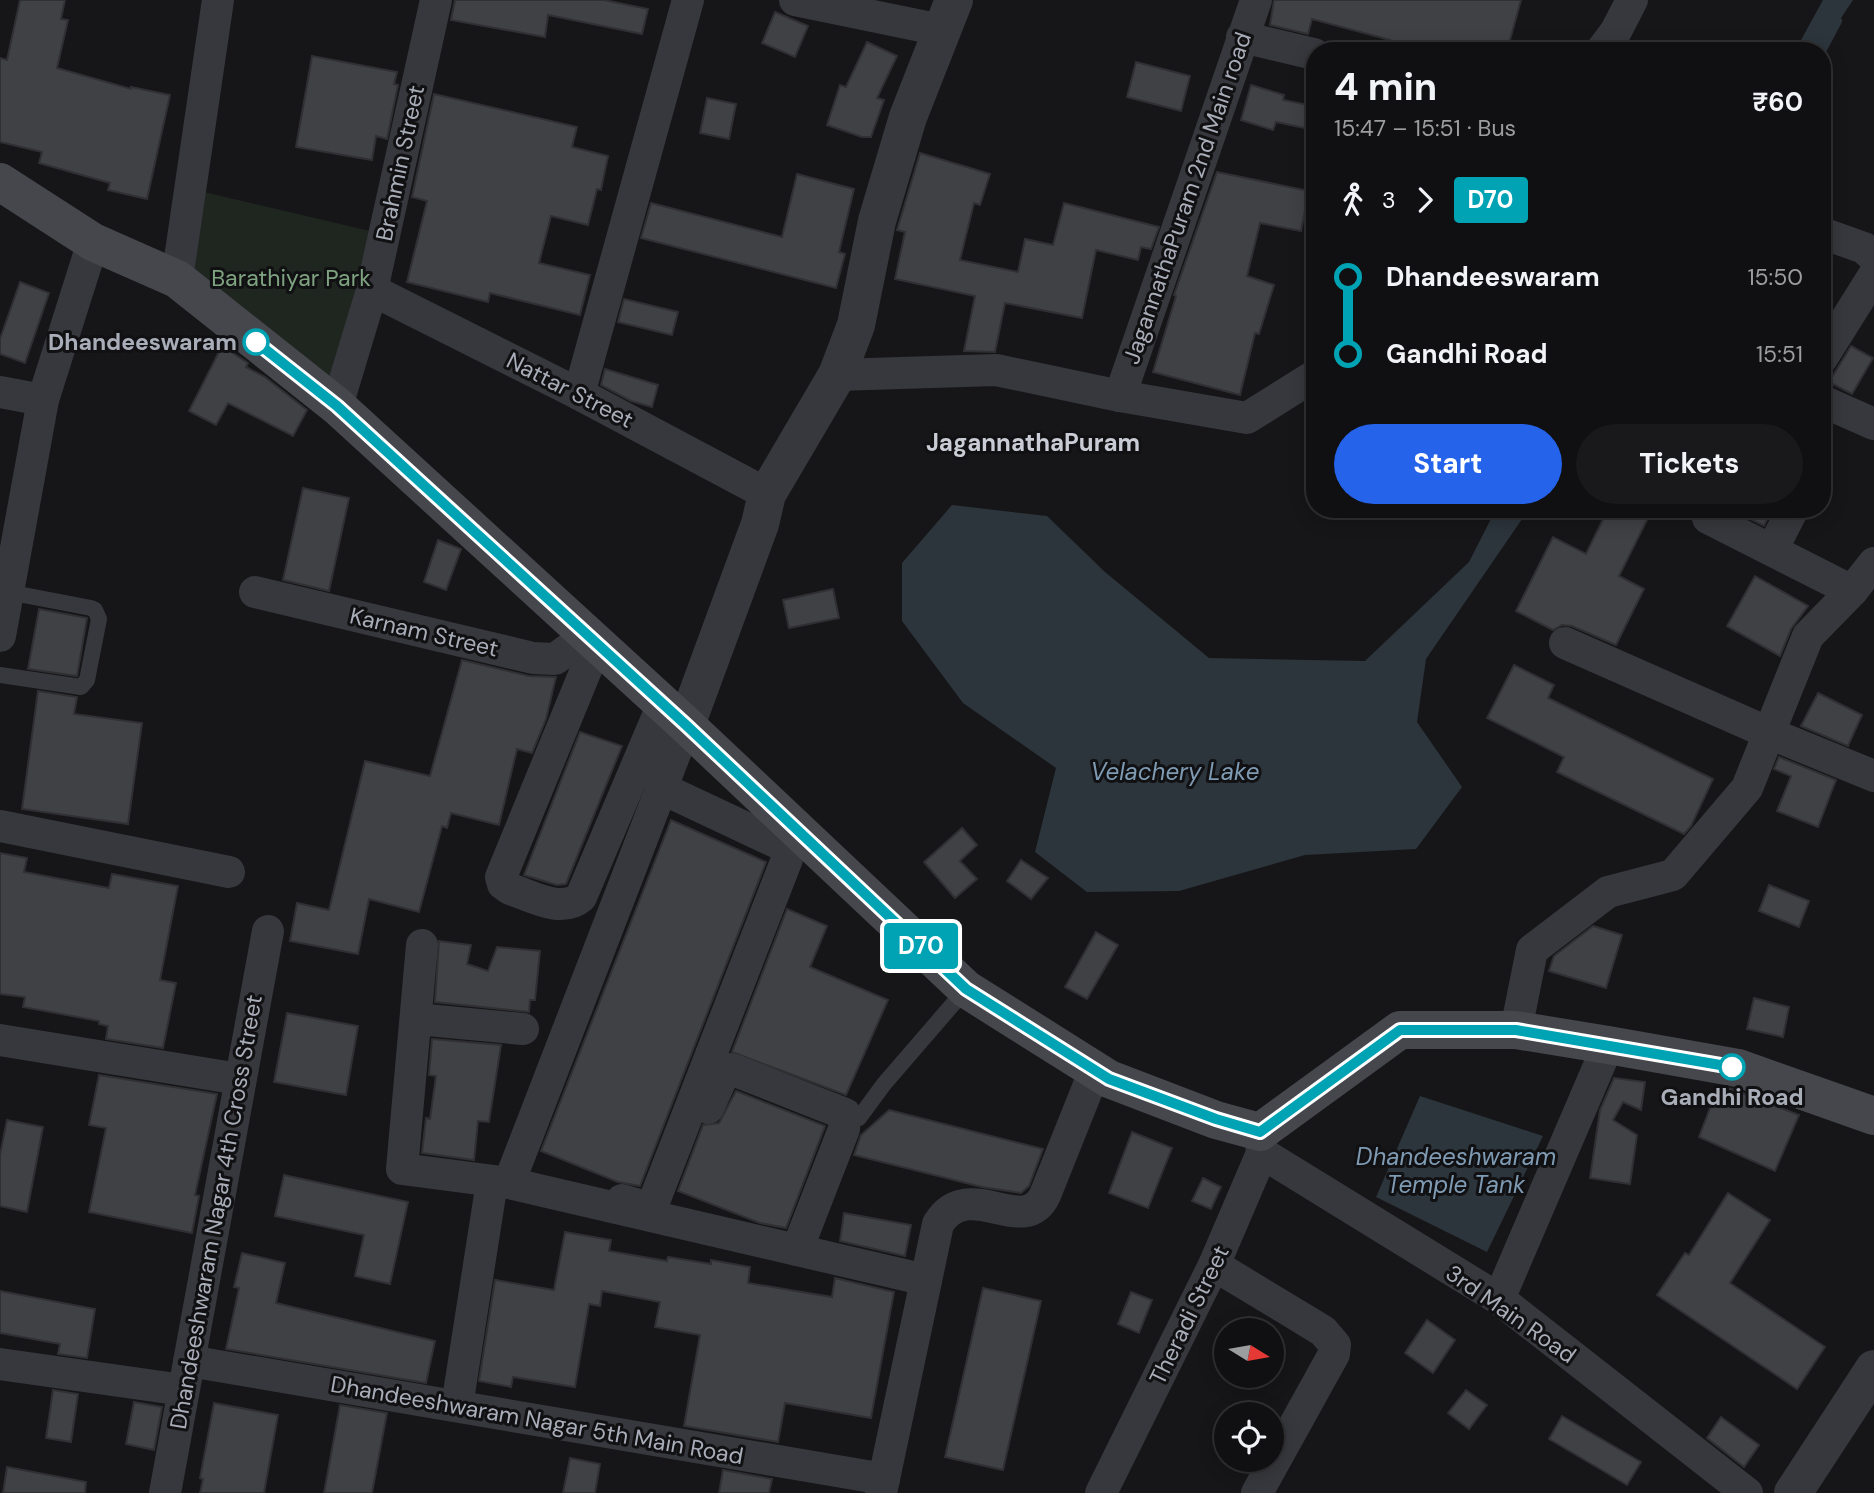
<!DOCTYPE html>
<html lang="en">
<head>
<meta charset="utf-8">
<style>
  :root { --surface:#101012; --page:#19191b; --text:#f1f3f6; --muted:#9c9d9f; --line:#303032; --accent:#2563eb }
  body { margin:0; font-family:"DM Sans",sans-serif; background:var(--page); color:var(--text); height:100vh; display:flex; flex-direction:column; font-size:26px; white-space:nowrap }
  * { box-sizing:border-box; margin:0 }
  p { font-size:23px; color:var(--muted) }
  .icon { flex:none; width:38px; height:38px; fill:none; stroke:currentColor; stroke-width:2; stroke-linecap:round; stroke-linejoin:round }
  .map { position:relative; flex:1; overflow:hidden }
  .drawer { position:absolute; left:1306px; top:42px; width:525px; height:476px; display:flex; flex-direction:column; background:var(--surface); border-radius:28px; box-shadow:0 4px 18px #0003,0 0 0 2px var(--line) }
  .drawer>* { flex:none }
  .badge { padding:0 14px; border-radius:5px; font-size:24px; line-height:46px }
  .needle { width:46px; rotate:101deg }
  .fabs { position:absolute; left:1214px; top:1318px; display:grid; gap:14px }
  .fabs a { display:grid; place-items:center; width:70px; height:70px; border-radius:50%; background:var(--surface); box-shadow:0 4px 18px #0003,0 0 0 2px var(--line); font-size:35px }
  .map>.badge { position:absolute; translate:-50% -50%; box-shadow:0 0 0 4px #fff }
  .legs { display:flex; align-items:center; gap:10px; height:77px; padding:0 28px; font-size:23px }
  .legs p { margin-inline-start:auto }
  .overview { display:flex; align-items:center; justify-content:space-between; height:119px; padding:0 28px }
  h1 { font-size:38px; font-weight:700; line-height:52px }
  .button { display:flex; gap:14px; margin-top:auto; padding:14px 28px }
  .button a { flex:1; height:80px; border-radius:42px; background:var(--accent); color:#fff; font-size:28px; font-weight:700; line-height:80px; text-align:center }
  .button a+a { background:var(--page); color:var(--text) }
  ul { padding:0 28px; list-style:none }
  li { display:flex; align-items:center; gap:24px; height:77px; font-size:26px }
  li i { display:grid; place-items:center; width:10px; height:100%; margin:0 9px; background:currentColor }
  li i::after { content:''; width:18px; height:18px; margin:-9px; border:5px solid; border-radius:50%; background:var(--surface) }
  li p { margin-inline-start:auto }
  li:first-child i { background:linear-gradient(#0000 50%,currentColor 0) }
  li:last-child i { background:linear-gradient(currentColor 50%,#0000 0) }
  .map>svg:first-child { display:block }
</style>
</head>
<body>
<div class="map">
<svg width="1874" height="1493" viewBox="0 0 1874 1493">
  <rect width="100%" height="100%" fill="#161618"/>
  <!-- green -->
  <polygon fill="#1e261f" points="204,192 370,231 330,389 189,276"/>
  <!-- water -->
  <g fill="#2c353c">
    <polygon points="1823,0 1853,0 1819,51 1795,51"/>
    <polygon points="952,505 1047,516 1105,572 1209,658 1365,661 1469,562 1496,509 1529,509 1426,659 1417,722 1462,787 1416,849 1305,855 1179,891 1087,892 1035,852 1056,768 963,703 902,621 902,563"/>
    <polygon points="1420,1096 1543,1136 1487,1252 1376,1197"/>
  </g>
  <g fill="none" stroke-linecap="round" stroke-linejoin="round">
    <!-- stream -->
    <polyline stroke="#2c353c" stroke-width="8" points="1822,51 1838,21"/>
  </g>
  <!-- building -->
  <g fill="#404145" stroke="#303034" stroke-width="2">
    <polygon points="20,0 65,0 61,19 68,20 57,68 131,89 131,87 170,95 147,199 108,190 110,183 39,163 42,152 0,142 0,58 7,60"/>
    <polygon points="455,0 604,0 648,9 642,34 548,15 545,37 451,20"/>
    <polygon points="1274,0 1521,0 1507,51 1387,51 1390,40 1312,19 1308,34 1270,25"/>
    <polygon points="775,12 808,26 795,57 762,43"/>
    <polygon points="867,42 897,56 877,98 884,100 871,137 862,137 827,125 840,85 846,87"/>
    <polygon points="312,56 397,72 394,84 398,85 387,139 376,136 372,160 296,147"/>
    <polygon points="1136,62 1190,76 1181,111 1127,97"/>
    <polygon points="1251,85 1284,95 1283,100 1314,106 1314,130 1276,122 1273,130 1241,120"/>
    <polygon points="434,94 577,127 572,147 608,156 601,190 597,189 588,225 551,216 539,263 590,275 580,315 490,293 488,302 407,282 427,201 412,197"/>
    <polygon points="707,98 736,104 729,139 700,133"/>
    <polygon points="920,153 990,174 980,205 974,203 960,260 1018,272 1025,239 1053,245 1064,203 1159,227 1151,249 1141,247 1138,260 1096,250 1082,318 1005,303 995,352 964,351 975,296 895,279 905,232 897,230"/>
    <polygon points="1217,172 1309,191 1301,231 1260,223 1247,276 1274,285 1259,334 1255,333 1240,395 1153,372 1176,296 1174,295"/>
    <polygon points="797,174 854,189 839,252 845,254 836,288 641,238 651,203 782,237"/>
    <polygon points="20,282 49,293 25,363 0,354 0,339"/>
    <polygon points="624,299 678,312 672,335 618,322"/>
    <polygon points="222,346 248,363 246,367 265,377 307,410 293,436 228,403 216,425 189,411"/>
    <polygon points="1851,346 1873,358 1852,394 1829,382"/>
    <polygon points="605,369 658,385 652,407 631,401 601,385"/>
    <polygon points="303,488 349,498 329,591 283,580"/>
    <polygon points="1608,509 1630,509 1648,518 1619,576 1644,589 1616,645 1572,626 1562,625 1553,630 1516,611 1553,537 1586,554"/>
    <polygon points="1731,509 1772,509 1764,526"/>
    <polygon points="438,540 461,549 446,590 424,582"/>
    <polygon points="1755,576 1808,606 1791,629 1780,656 1727,626"/>
    <polygon points="833,589 839,618 789,628 783,600"/>
    <polygon points="39,609 87,618 77,676 28,669"/>
    <polygon points="462,660 529,676 556,677 546,719 532,753 517,749 499,825 451,813 447,828 442,826 419,912 369,899 358,954 290,941 297,903 329,910 365,761 430,776"/>
    <polygon points="1514,665 1554,685 1548,698 1713,779 1691,826 1684,834 1557,772 1564,757 1487,718"/>
    <polygon points="38,691 77,697 74,714 142,723 128,824 22,809"/>
    <polygon points="1818,693 1862,715 1848,746 1801,726"/>
    <polygon points="580,732 622,746 566,884 557,885 524,875"/>
    <polygon points="1779,757 1836,780 1818,827 1777,811 1791,776 1774,769"/>
    <polygon points="671,820 766,862 640,1186 618,1182 541,1151"/>
    <polygon points="962,828 977,845 960,861 977,879 955,898 924,862"/>
    <polygon points="0,853 27,858 24,872 109,888 112,874 178,886 160,980 176,983 163,1048 106,1039 108,1026 99,1024 99,1021 23,1007 25,997 0,994"/>
    <polygon points="1021,860 1048,878 1031,899 1007,881"/>
    <polygon points="1769,885 1809,901 1799,927 1759,911"/>
    <polygon points="787,909 827,926 810,967 888,1000 846,1095 732,1052"/>
    <polygon points="1593,926 1622,935 1606,988 1549,971 1554,956"/>
    <polygon points="1096,932 1118,945 1087,999 1065,987"/>
    <polygon points="439,941 471,945 467,964 488,971 497,947 540,951 535,1000 530,1000 529,1012 435,1002"/>
    <polygon points="1754,998 1789,1007 1783,1037 1747,1029"/>
    <polygon points="287,1013 358,1026 346,1095 274,1082"/>
    <polygon points="432,1039 501,1045 489,1122 478,1121 474,1160 422,1153 426,1118 430,1119 436,1076 429,1075"/>
    <polygon points="99,1075 217,1094 195,1195 199,1196 192,1233 89,1212 106,1128 89,1125"/>
    <polygon points="1614,1078 1645,1082 1641,1110 1623,1102 1613,1120 1637,1135 1630,1184 1590,1178 1600,1110"/>
    <polygon points="1718,1087 1732,1089 1799,1115 1775,1171 1699,1137"/>
    <polygon points="736,1091 825,1126 786,1228 760,1223 678,1191 703,1125 719,1123"/>
    <polygon points="889,1110 1043,1149 1029,1186 1021,1193 982,1187 854,1155 861,1135"/>
    <polygon points="7,1120 43,1127 27,1212 0,1206 0,1155"/>
    <polygon points="1132,1132 1172,1148 1148,1208 1109,1193"/>
    <polygon points="284,1175 408,1202 390,1284 355,1276 364,1235 275,1216"/>
    <polygon points="1203,1178 1221,1187 1211,1209 1192,1201"/>
    <polygon points="1728,1193 1770,1220 1730,1283 1825,1347 1797,1389 1657,1295 1685,1253 1689,1255"/>
    <polygon points="844,1213 911,1225 905,1256 840,1241"/>
    <polygon points="565,1232 611,1240 609,1251 667,1261 668,1257 711,1264 711,1260 750,1267 748,1283 832,1297 835,1278 894,1292 871,1418 785,1403 778,1442 684,1426 700,1335 655,1327 660,1302 602,1291 600,1306 589,1304 575,1387 513,1377 511,1387 479,1381 495,1280 554,1290"/>
    <polygon points="242,1253 285,1263 276,1303 435,1341 426,1383 226,1349 239,1288 234,1287"/>
    <polygon points="983,1288 1041,1301 1003,1470 945,1457"/>
    <polygon points="0,1291 95,1309 87,1358 58,1354 60,1344 0,1333"/>
    <polygon points="1131,1292 1152,1300 1139,1333 1118,1324"/>
    <polygon points="1427,1320 1455,1340 1433,1373 1405,1353"/>
    <polygon points="53,1390 78,1394 71,1442 46,1438"/>
    <polygon points="1466,1390 1487,1405 1469,1429 1448,1413"/>
    <polygon points="134,1402 162,1407 154,1450 126,1444"/>
    <polygon points="214,1403 278,1415 264,1493 200,1493 203,1479 200,1478"/>
    <polygon points="340,1405 387,1413 372,1493 324,1493"/>
    <polygon points="1562,1416 1641,1462 1627,1485 1549,1439"/>
    <polygon points="1721,1417 1759,1445 1744,1467 1707,1438"/>
    <polygon points="570,1458 600,1464 595,1493 563,1493"/>
    <polygon points="7,1467 86,1482 85,1493 3,1493"/>
    <polygon points="723,1470 772,1479 769,1493 719,1493"/>
  </g>
  <g fill="none" stroke-linecap="round" stroke-linejoin="round">
    <!-- service -->
    <g stroke="#37383d" stroke-width="16">
      <polyline points="0,675 81,687 87,680 99,619 95,610 91,608 8,592"/>
      <polyline points="859,1118 884,1084 966,989"/>
    </g>
    <!-- minor -->
    <g stroke="#37383d" stroke-width="32">
      <polyline points="795,0 941,30"/>
      <polyline points="1242,37 1314,54"/>
      <polyline points="1601,51 1616,31 1632,0"/>
      <polyline points="1822,233 1864,248 1874,257"/>
      <polyline points="177,279 218,0"/>
      <polyline points="372,290 579,394 767,494"/>
      <polyline points="1822,358 1874,275"/>
      <polyline points="837,375 996,370 1120,396 1247,418 1314,376"/>
      <polyline points="0,392 43,400"/>
      <polyline points="579,394 688,0"/>
      <polyline points="1120,396 1256,0"/>
      <polyline points="1822,401 1874,424"/>
      <polyline points="337,406 372,290 436,0"/>
      <polyline points="1708,518 1852,591"/>
      <polyline points="1772,550 1793,509"/>
      <polyline points="255,592 533,658 555,659 588,635"/>
      <polyline points="0,636 43,400 93,242"/>
      <path d="M597,643L501,877L503,884L510,889C532,896 561,914 581,897L663,704"/>
      <polyline points="1565,643 1769,733 1874,776"/>
      <polyline points="0,826 229,872"/>
      <polyline points="422,945 402,1169 509,1183 926,1280"/>
      <polyline points="416,1019 523,1029"/>
      <polyline points="1516,1030 1532,950 1608,892 1673,875 1747,788 1808,636 1852,591 1874,563"/>
      <polyline points="0,1040 239,1079"/>
      <polyline points="708,1108 725,1071 731,1069 845,1114 844,1129 797,1250"/>
      <polyline points="1262,1153 1499,1299 1747,1493"/>
      <polyline points="509,1183 686,725"/>
      <polyline points="622,1200 646,1207 653,1204 787,859 786,850 782,845 661,788"/>
      <polyline points="1214,1265 1323,1331 1335,1345 1334,1354 1257,1493"/>
      <polyline points="1499,1299 1608,1045"/>
      <polyline points="189,1361 884,1479"/>
      <polyline points="0,1364 183,1390"/>
      <polyline points="457,1406 492,1182"/>
      <polyline points="165,1493 268,931"/>
      <path d="M881,1493L938,1224C968,1174 1024,1240 1045,1195L1095,1070"/>
      <polyline points="1101,1493 1214,1265 1262,1153 1260,1132"/>
    </g>
    <!-- tertiary -->
    <g stroke="#37383d" stroke-width="38">
      <polyline points="686,725 760,524 767,494 837,375 856,325 877,221 908,117 954,0"/>
      <polyline points="1793,1493 1874,1369"/>
    </g>
    <!-- secondary -->
    <polyline stroke="#45474d" stroke-width="38" points="0,182 93,242 177,279 337,406 686,725 966,989 1109,1079 1216,1120 1260,1132 1400,1030 1516,1030 1608,1045 1738,1068 1874,1116"/>
  </g>
  <g fill="none" stroke-linecap="round" stroke-linejoin="round">
    <!-- line-1 casing -->
    <g stroke="#fff" stroke-width="16">
      <polyline id="line-1" points="256,342 337,406 686,725 966,989 1109,1079 1216,1119 1260,1132 1400,1030 1516,1030 1732,1067"/>
    </g>
    <!-- line-1 -->
    <use href="#line-1" stroke="#00a3b4" stroke-width="10"/>
  </g>
  <!-- markers -->
  <g fill="#fff" stroke="#00a3b4" stroke-width="3.5">
    <circle cx="256" cy="342" r="12"/>
    <circle cx="1732" cy="1067" r="12"/>
  </g>
  <g text-anchor="middle" dominant-baseline="central" stroke-width="6" stroke-linejoin="round" paint-order="stroke">
    <!-- street labels -->
    <g font-size="23" fill="#a8adb8" stroke="#111113">
      <text transform="translate(400 163) rotate(-78)">Brahmin Street</text>
      <text transform="translate(1187 198) rotate(-71)">JagannathaPuram 2nd Main road</text>
      <text transform="translate(570 390) rotate(27)">Nattar Street</text>
      <text transform="translate(424 632) rotate(13)">Karnam Street</text>
      <text transform="translate(216 1212) rotate(-80)">Dhandeeshwaram Nagar 4th Cross Street</text>
      <text transform="translate(1511 1314) rotate(35)">3rd Main Road</text>
      <text transform="translate(1189 1315) rotate(-64)">Theradi Street</text>
      <text transform="translate(537 1420) rotate(10)">Dhandeeshwaram Nagar 5th Main Road</text>
    </g>
    <!-- park labels -->
    <g font-size="23" fill="#7fa381" stroke="#111113">
      <text x="291" y="278">Barathiyar Park</text>
    </g>
    <!-- stop labels -->
    <g font-size="23" font-weight="bold" fill="#a8adb8" stroke="#111113" text-anchor="end">
      <text x="237" y="342">Dhandeeswaram</text>
      <text x="1732" y="1097" text-anchor="middle">Gandhi Road</text>
    </g>
    <!-- neighbourhood labels -->
    <g font-size="24" font-weight="bold" fill="#c9ccd4" stroke="#111113">
      <text x="1033" y="442">JagannathaPuram</text>
    </g>
    <!-- water labels -->
    <g font-size="24" font-style="italic" fill="#7f9bb3" stroke="#111113">
      <text x="1175" y="771">Velachery Lake</text>
      <text x="1456" y="1156">Dhandeeshwaram<tspan x="1456" dy="28">Temple Tank</tspan></text>
    </g>
  </g>
</svg>
<div class="fabs">
<a><svg class="needle" viewBox="-14 -14 28 28"><path d="M0-13l5 13h-10z" fill="#e53935"/><path d="M0 13l5-13h-10z" fill="#9c9d9f"/></svg></a>
<a><svg class="icon" aria-label="locate" viewBox="0 0 24 24"><circle cx="12" cy="12" r="6"/><path d="M12 2v4M12 18v4M2 12h4M18 12h4"/></svg></a>
</div>
<b class="badge" style="left:921px;top:946px;background:#00a3b4;color:#fff">D70</b>
<section class="drawer">
<div class="overview"><div><h1>4 min</h1><p>15:47 – 15:51 · Bus</p></div><b>₹60</b></div>
<div class="legs"><svg class="icon" aria-label="walk" viewBox="0 0 24 24"><circle cx="13" cy="4" r="2"/><path d="M13 8l-2 6 4 7M11 14l-3 7M7 12l3-4h3l4 4"/></svg>3<svg class="icon" aria-label="forward" viewBox="0 0 24 24"><path d="M9 5l7 7-7 7"/></svg><b class="badge" style="background:#00a3b4;color:#fff">D70</b></div>
<ul>
<li><i style="color:#00a3b4"></i><b>Dhandeeswaram</b><p>15:50</p></li>
<li><i style="color:#00a3b4"></i><b>Gandhi Road</b><p>15:51</p></li>
</ul>
<div class="button"><a>Start</a><a>Tickets</a></div>
</section>
</div>
</body>
</html>
